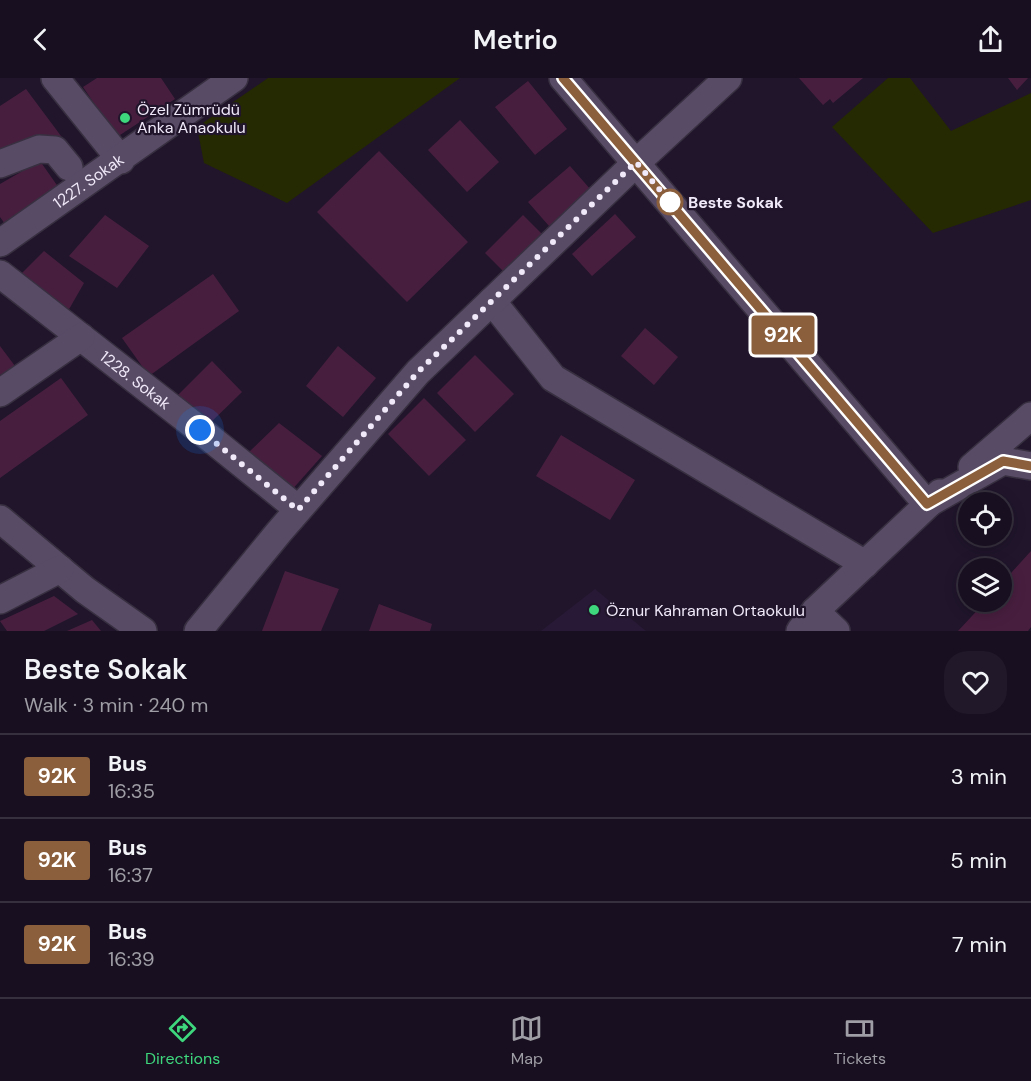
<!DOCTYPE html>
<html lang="en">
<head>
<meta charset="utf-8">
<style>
  :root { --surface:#181020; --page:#211929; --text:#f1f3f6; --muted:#9f9da5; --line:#36303e; --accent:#3ed77d }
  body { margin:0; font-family:"DM Sans",sans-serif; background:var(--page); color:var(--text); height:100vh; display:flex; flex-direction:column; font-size:22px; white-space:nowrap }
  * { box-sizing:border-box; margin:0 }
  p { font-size:20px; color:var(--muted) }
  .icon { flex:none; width:33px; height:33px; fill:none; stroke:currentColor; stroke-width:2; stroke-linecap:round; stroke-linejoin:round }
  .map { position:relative; height:553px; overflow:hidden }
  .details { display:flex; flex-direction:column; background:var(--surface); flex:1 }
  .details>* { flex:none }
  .badge { padding:0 12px; border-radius:4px; font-size:21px; line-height:39px }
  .tools { position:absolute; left:958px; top:414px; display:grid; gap:12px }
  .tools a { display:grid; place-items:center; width:54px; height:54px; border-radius:50%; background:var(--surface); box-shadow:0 3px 15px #0003,0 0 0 2px var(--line); font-size:30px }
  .you { position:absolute; width:30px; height:30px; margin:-15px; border:4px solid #fff; border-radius:50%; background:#1a73e8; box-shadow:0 0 0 9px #1a73e833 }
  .map>.badge { position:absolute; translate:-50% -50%; box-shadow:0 0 0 3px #fff }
  .round { display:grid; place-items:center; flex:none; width:63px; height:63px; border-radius:24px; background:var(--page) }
  .headline { display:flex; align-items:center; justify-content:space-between; height:102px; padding:0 24px }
  h1 { font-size:28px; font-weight:600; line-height:45px }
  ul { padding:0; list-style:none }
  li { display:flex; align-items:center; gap:18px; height:84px; padding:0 24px; border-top:2px solid var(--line) }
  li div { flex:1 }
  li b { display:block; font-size:22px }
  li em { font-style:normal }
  li .badge { min-width:66px; font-weight:700; text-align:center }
  header { display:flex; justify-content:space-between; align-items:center; height:78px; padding:0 24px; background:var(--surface); font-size:27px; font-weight:600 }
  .menu { display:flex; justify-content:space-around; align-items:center; height:84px; border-top:2px solid var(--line); background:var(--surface); font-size:16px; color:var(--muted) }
  .menu a { display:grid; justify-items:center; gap:3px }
  .menu .active { color:var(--accent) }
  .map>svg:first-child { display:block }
</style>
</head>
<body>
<header><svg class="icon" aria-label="back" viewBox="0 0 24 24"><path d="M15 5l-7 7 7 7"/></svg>Metrio<svg class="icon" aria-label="share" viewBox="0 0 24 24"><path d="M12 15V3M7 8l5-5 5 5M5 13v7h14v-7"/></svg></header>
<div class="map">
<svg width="1031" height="553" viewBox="0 0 1031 553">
  <rect width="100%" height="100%" fill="#20152b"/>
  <!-- built -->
  <polygon fill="#281936" points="595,511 646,553 541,553"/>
  <!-- green -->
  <g fill="#262a02">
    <polygon points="268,0 460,0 287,125 204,85 197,49"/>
    <polygon points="888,0 910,0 951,53 1031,15 1031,122 933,155 832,49"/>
  </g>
  <!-- building -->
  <g fill="#481e3f">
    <polygon points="97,0 161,0 175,21 117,59 83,9"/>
    <polygon points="799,0 863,0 833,25 830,21 823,27"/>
    <polygon points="1008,0 1028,0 1017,12"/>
    <polygon points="528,3 567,51 535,77 495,29"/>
    <polygon points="26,11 61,58 0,83 0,28"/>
    <polygon points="460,42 499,84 467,114 428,72"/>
    <polygon points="379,73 468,164 407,224 317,134"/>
    <polygon points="40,83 61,113 8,150 0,139 0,106"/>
    <polygon points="570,88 591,112 549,148 528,124"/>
    <polygon points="615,136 636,159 592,198 572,176"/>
    <polygon points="105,137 149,168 117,210 69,178"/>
    <polygon points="523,137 544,158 506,196 485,175"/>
    <polygon points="44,173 84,205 64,240 15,202"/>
    <polygon points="213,196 239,233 149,298 122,260"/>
    <polygon points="645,250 678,279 654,307 621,278"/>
    <polygon points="0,268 15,288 0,297"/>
    <polygon points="338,268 376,300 343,339 306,308"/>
    <polygon points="475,277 514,316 475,354 437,315"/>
    <polygon points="212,283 242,314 203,352 172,323"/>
    <polygon points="61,300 88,337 0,400 0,343"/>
    <polygon points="424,320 466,362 429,398 388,356"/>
    <polygon points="279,345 322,378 290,414 248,375"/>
    <polygon points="561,357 635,402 610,442 536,398"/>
    <polygon points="1031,473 1031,549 1028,553 958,553 985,524 1002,524 1002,505"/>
    <polygon points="285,493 339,511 321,553 262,553"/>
    <polygon points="54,518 78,536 44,553 7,553 0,543"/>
    <polygon points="379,526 432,546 430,553 369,553"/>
    <polygon points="92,542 101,553 67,553"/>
  </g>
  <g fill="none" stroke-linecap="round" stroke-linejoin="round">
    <!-- minor casing -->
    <g stroke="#383041" stroke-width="30">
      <g id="minor">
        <polyline points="55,0 121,82"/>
        <polyline points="563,0 927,426 1003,383 1031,388"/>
        <polyline points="0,86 39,71 55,72 69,89"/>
        <path id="s1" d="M0,165L234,0"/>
        <path id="s2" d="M0,196L200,352L298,431"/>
        <polyline points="492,223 553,300 865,486"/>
        <polyline points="0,315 81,259"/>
        <polyline points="972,389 1031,338"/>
        <polyline points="0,441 85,512 143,553"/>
        <polyline points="0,522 60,491"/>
        <polyline points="815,533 836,553"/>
        <polyline points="198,553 279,454 418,294 636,85 728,0"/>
        <polyline points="800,553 815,533 940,415"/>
      </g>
    </g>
    <!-- minor -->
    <use href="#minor" stroke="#584b66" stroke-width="27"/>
  </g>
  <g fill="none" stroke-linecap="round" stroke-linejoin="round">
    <!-- line casing -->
    <g stroke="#fff" stroke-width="14">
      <polyline id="line" points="563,0 927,426 1003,383 1031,388"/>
    </g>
    <!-- line -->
    <use href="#line" stroke="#8b5e3c" stroke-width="9"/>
    <!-- walk -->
    <polyline stroke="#f0e9f9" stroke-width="6" stroke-dasharray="0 10.8" points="200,352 298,432 418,294 636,84 670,124"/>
  </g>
  <!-- markers -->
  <g fill="#3ed77d" stroke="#20152b" stroke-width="2">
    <circle cx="125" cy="40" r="6"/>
    <circle cx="594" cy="532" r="6"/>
  </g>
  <circle fill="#fff" stroke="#8b5e3c" stroke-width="3" cx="670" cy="124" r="12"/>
  <g text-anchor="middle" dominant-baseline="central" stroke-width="4.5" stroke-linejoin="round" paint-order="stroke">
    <!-- poi labels -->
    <g font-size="16" fill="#f0e9f9" stroke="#20152b" text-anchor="start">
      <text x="137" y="31">Özel Zümrüdü<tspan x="137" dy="18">Anka Anaokulu</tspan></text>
      <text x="606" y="532">Öznur Kahraman Ortaokulu</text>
    </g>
    <!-- street labels -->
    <g font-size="16" fill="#f0e9f9" stroke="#20152b">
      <text stroke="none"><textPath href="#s1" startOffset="108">1227. Sokak</textPath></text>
      <text stroke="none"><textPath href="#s2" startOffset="172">1228. Sokak</textPath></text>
    </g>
    <!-- stop labels -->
    <g font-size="16" font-weight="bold" fill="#f0e9f9" stroke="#20152b" text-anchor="start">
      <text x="688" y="124">Beste Sokak</text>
    </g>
  </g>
</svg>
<div class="tools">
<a><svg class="icon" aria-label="locate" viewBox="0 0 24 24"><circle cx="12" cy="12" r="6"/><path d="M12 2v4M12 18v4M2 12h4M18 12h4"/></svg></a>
<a><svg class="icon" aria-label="layers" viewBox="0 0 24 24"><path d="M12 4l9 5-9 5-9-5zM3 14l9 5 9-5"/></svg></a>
</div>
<div class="you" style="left:200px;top:352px"></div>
<b class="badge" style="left:783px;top:257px;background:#8b5e3c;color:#fff">92K</b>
</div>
<section class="details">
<div class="headline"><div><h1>Beste Sokak</h1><p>Walk · 3 min · 240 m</p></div><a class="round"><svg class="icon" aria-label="heart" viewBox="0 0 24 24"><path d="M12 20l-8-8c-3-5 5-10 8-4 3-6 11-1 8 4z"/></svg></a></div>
<ul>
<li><span class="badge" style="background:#8b5e3c;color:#fff">92K</span><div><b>Bus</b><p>16:35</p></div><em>3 min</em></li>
<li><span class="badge" style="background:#8b5e3c;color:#fff">92K</span><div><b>Bus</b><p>16:37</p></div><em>5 min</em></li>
<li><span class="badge" style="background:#8b5e3c;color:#fff">92K</span><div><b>Bus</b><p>16:39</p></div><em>7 min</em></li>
</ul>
</section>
<nav class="menu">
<a class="active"><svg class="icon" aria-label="directions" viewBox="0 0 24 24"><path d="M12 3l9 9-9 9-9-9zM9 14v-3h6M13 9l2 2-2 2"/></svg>Directions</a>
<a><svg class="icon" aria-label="map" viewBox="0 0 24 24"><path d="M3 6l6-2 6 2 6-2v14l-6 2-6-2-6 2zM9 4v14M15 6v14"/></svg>Map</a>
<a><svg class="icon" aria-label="tickets" viewBox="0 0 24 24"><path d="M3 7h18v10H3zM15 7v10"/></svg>Tickets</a>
</nav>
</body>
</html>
